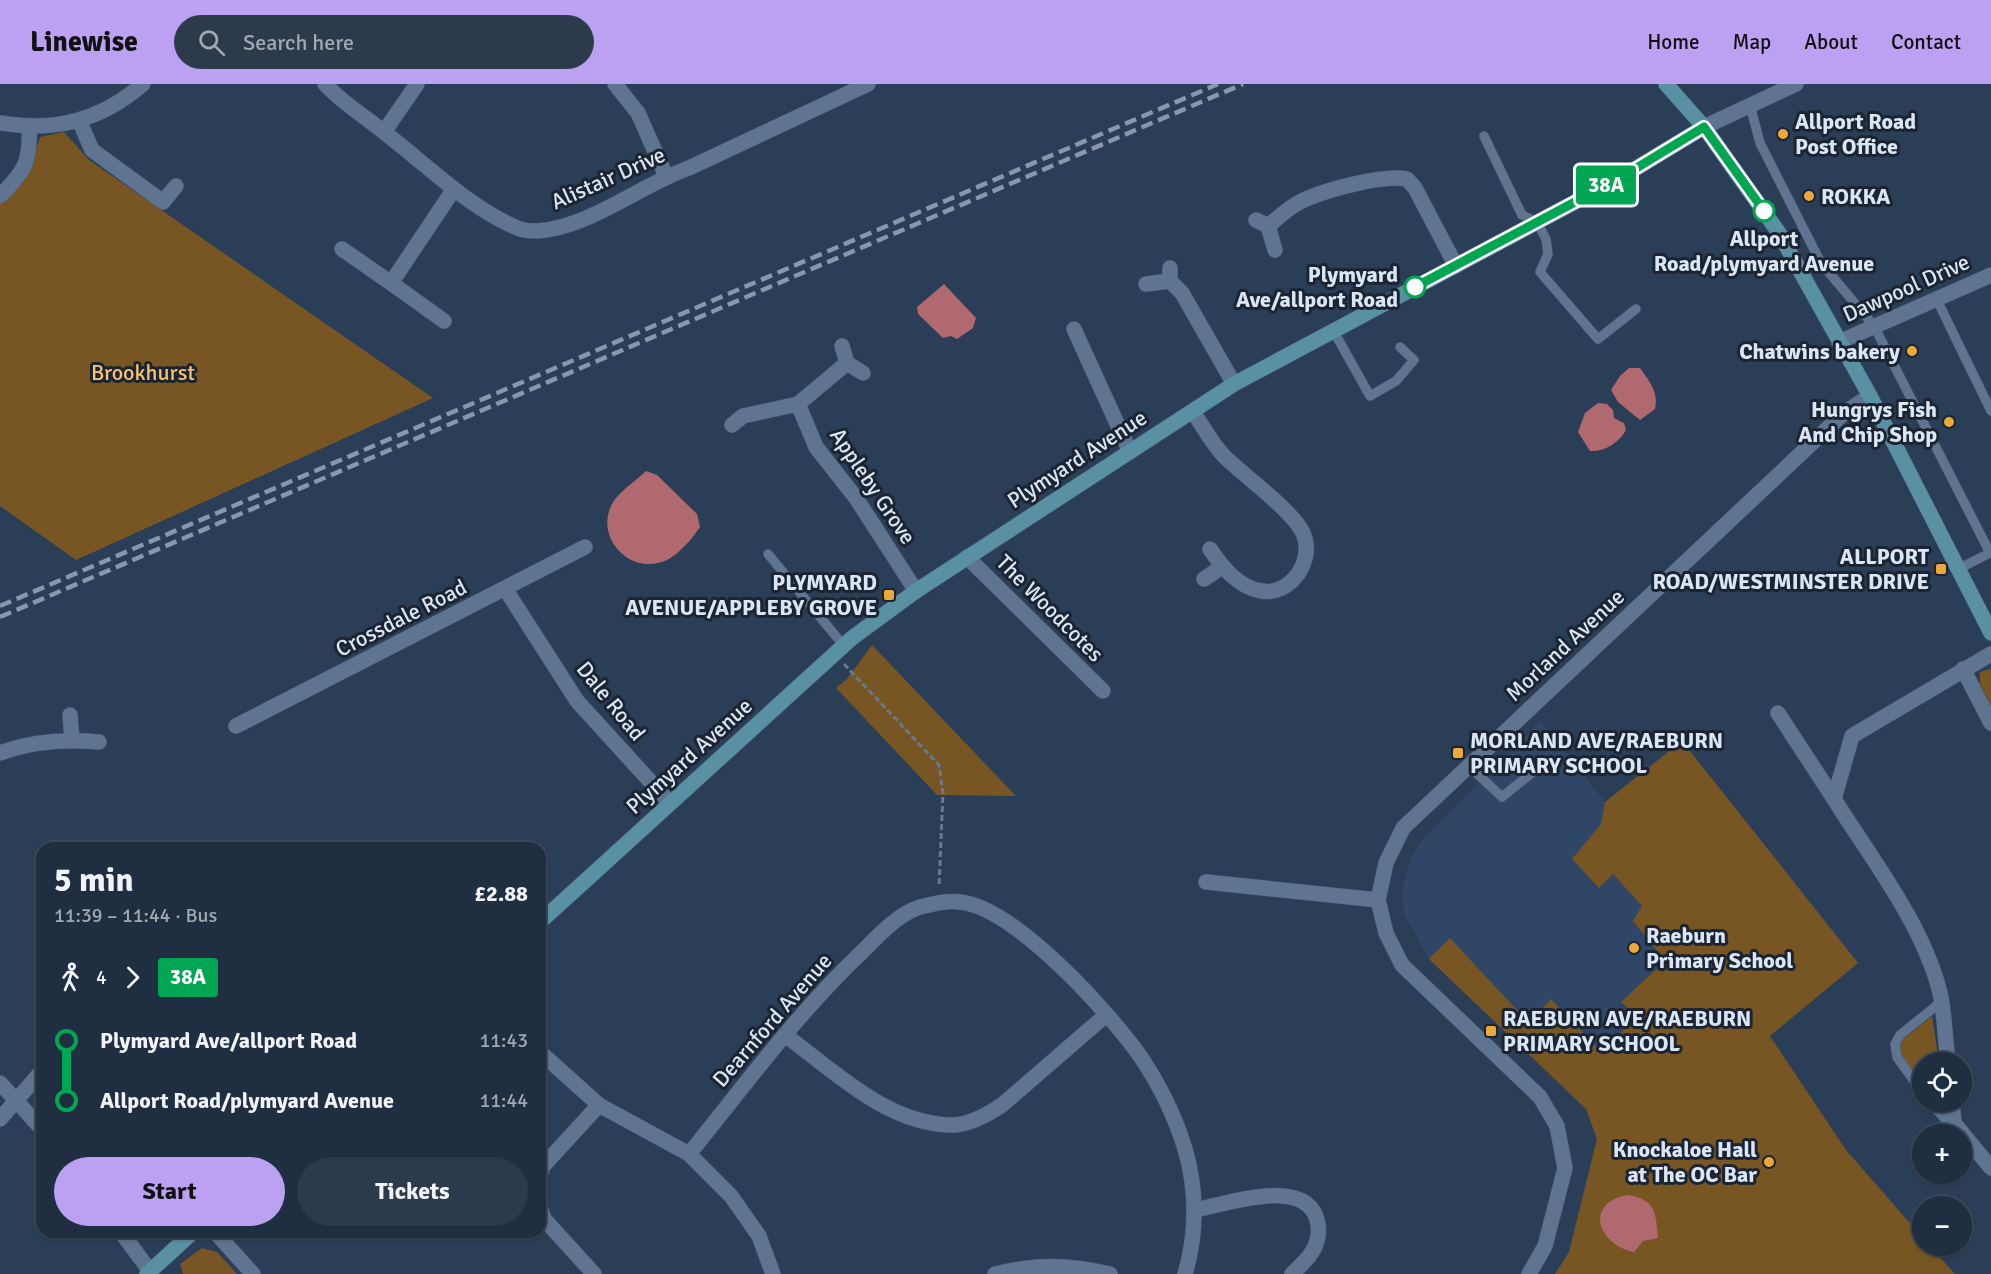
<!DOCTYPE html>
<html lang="en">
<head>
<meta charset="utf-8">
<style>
  :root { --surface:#202e41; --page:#2d3a4c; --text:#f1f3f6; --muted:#a2a8b1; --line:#3d4a5a; --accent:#bca0f2 }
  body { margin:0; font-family:Signika,sans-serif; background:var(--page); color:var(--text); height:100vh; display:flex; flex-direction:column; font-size:22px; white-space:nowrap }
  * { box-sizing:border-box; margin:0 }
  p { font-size:20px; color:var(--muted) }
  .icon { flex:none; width:33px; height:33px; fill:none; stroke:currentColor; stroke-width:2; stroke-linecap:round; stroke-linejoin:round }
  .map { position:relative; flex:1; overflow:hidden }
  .panel { position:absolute; left:36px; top:758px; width:510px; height:396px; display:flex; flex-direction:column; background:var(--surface); border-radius:18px; box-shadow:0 2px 4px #0004,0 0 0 2px var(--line) }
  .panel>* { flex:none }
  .badge { padding:0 12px; border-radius:4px; font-size:21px; line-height:39px }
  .fabs { position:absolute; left:1912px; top:968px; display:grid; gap:12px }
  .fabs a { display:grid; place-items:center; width:60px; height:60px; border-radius:50%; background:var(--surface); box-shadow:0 2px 4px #0004,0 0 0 2px var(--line); font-size:30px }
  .map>.badge { position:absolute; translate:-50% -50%; box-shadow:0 0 0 3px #fff }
  .legs { display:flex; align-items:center; gap:9px; height:66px; padding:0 18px; font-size:20px }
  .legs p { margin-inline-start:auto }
  .summary { display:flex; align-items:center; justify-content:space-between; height:102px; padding:0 18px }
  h1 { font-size:33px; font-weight:700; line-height:45px }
  .button { display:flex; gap:12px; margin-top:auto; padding:12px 18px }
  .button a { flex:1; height:69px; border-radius:36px; background:var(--accent); color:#111; font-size:24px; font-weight:700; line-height:69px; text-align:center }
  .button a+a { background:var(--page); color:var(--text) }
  ul { padding:0 18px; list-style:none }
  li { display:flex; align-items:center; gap:21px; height:60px; font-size:22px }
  li i { display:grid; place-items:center; width:9px; height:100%; margin:0 8px; background:currentColor }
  li i::after { content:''; width:15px; height:15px; margin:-8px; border:4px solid; border-radius:50%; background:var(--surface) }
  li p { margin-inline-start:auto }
  li:first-child i { background:linear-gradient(#0000 50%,currentColor 0) }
  li:last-child i { background:linear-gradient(currentColor 50%,#0000 0) }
  header { display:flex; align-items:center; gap:36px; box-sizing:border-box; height:84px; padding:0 30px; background:var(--accent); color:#111 }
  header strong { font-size:28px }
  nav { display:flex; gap:33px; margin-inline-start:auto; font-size:21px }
  .search { width:420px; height:54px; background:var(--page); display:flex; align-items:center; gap:15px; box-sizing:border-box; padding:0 21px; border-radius:33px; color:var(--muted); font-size:22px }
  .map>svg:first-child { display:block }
</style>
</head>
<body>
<header>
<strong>Linewise</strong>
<div class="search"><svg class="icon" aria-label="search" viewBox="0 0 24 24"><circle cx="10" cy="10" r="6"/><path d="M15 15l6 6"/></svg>Search here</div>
<nav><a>Home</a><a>Map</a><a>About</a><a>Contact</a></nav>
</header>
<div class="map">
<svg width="1991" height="1190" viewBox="0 0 1991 1190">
  <rect width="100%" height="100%" fill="#2a3e57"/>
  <!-- built -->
  <polygon fill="#2f4666" points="1541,637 1605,718 1682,657 1858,879 1586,1104 1597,1055 1586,1025 1429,875 1404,830 1402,806 1412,771 1422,756"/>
  <!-- green -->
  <g fill="#775623">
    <polygon points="64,48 89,76 433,314 76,476 0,422 0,119 33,78 40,53"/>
    <polygon points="872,561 1016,712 937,711 836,604 847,595"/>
    <polygon points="1991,585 1991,622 1980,600 1980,588"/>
    <polygon points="1682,657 1858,879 1770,952 1846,1066 1923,1154 1923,1161 1929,1161 1955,1190 1555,1190 1569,1168 1597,1055 1586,1025 1429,875 1450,854 1529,939 1551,915 1601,968 1637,933 1621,918 1665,877 1633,837 1642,822 1613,790 1599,804 1572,775 1601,740 1605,718"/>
    <polygon points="1932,932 1939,978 1923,978 1923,1007 1897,969 1902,956"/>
    <polygon points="202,1164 217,1168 237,1190 183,1190 180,1180"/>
  </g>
  <!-- water -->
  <g fill="#b06a6f">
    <polygon points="944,200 976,234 973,244 957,255 951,252 943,254 918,230 917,223"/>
    <path d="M1629,284H1640C1649,297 1659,308 1655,325L1640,336L1618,318L1611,306L1620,292Z"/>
    <path d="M1598,319L1607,320L1613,326L1614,334L1624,339L1626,346C1619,359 1604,368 1590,367L1578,348L1585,329Z"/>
    <path d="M646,387L657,391L697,430L700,443C692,455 679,470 667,476C631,493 594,454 612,420C618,408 636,397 646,387Z"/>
    <path d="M1627,1111C1655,1115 1656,1128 1658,1154L1643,1157L1634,1168C1599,1161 1583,1120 1627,1111Z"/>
  </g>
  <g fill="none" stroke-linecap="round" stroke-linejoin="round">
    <!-- lane casing -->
    <g stroke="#4a5a70" stroke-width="10">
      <g id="lane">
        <polyline points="1750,21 1760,59 1821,179 1874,242 1990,469 1960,484"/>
        <polyline points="1484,52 1522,131 1537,138 1546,155 1548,170 1540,188 1598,255 1636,225"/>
        <polyline points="1937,216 1991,327"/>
        <polyline points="1333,246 1370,312 1396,297 1414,276 1400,263"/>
        <polyline points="768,470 844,562"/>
        <polyline points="1469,682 1502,713 1539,683"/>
        <polyline points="1923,1009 1897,973 1895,960 1900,951 1941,918"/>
        <polyline points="1929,1017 1945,1035 1954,1039"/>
      </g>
    </g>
    <!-- street casing -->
    <g stroke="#4a5a70" stroke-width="16">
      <g id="street">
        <path d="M325,0C343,20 365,32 385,49C426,80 467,122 515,143C520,146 531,147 537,147C589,144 640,101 689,84L868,0"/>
        <polyline points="615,0 638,29 666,92"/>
        <polyline points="79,36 92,66 163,118 176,102"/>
        <path d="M0,39C55,48 100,37 143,0"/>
        <polyline points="1704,43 1796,0"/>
        <polyline points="384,48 417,0"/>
        <path d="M0,112C24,88 31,78 29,44"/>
        <path d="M1256,136L1268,142C1278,134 1287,125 1298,119C1320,107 1383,90 1407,95L1415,104L1456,182"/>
        <polyline points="1268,142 1275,166"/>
        <polyline points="342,165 391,199"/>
        <polyline points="1170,184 1170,197 1182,209 1234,300"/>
        <polyline points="1146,200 1170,197"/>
        <polyline points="444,237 391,199 454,105"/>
        <polyline points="1074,245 1130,368"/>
        <polyline points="1839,258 1991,191"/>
        <polyline points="842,262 847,279"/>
        <polyline points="798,320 816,363 856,414 916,507"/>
        <path d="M1193,328C1203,342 1212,360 1224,372C1244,392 1292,426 1303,449C1315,475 1292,512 1261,507C1238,503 1222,483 1210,465"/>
        <polyline points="732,341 743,332 798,320 847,279 863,289"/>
        <polyline points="967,473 1103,607"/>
        <polyline points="1204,495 1222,483"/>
        <polyline points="506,506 577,617 670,719"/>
        <polyline points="1963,585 1991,639"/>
        <polyline points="1778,629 1834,715"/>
        <polyline points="70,631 72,656"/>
        <polyline points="236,642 585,463"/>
        <path d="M0,669C32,657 66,655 99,658"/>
        <polyline points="1206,798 1378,816"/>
        <path d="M785,951C834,987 886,1039 950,1041C968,1042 987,1031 1002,1021L1106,931"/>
        <polyline points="540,968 599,1021 689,1070 731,1112 759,1152 773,1190"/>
        <path d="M1948,978C1945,956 1945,931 1940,909C1923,840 1871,774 1834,715L1852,652L1991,570"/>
        <polyline points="0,999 42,1045"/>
        <polyline points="1952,1017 1954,1039 1991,1084"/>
        <polyline points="0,1035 42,987"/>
        <path d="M689,1070C745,1001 798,928 863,867C879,851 898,830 920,823C932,820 948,816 960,818C1014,823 1109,928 1140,972C1159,1000 1175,1032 1185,1065C1197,1105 1197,1150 1185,1190"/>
        <polyline points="540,1091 543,1082 599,1021"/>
        <polyline points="540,1123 544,1135 594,1190"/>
        <path d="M1195,1126C1227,1120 1310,1090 1318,1140C1321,1163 1308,1175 1292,1190"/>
        <polyline points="121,1148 150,1187"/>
        <polyline points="215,1148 253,1190"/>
        <path d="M995,1190C1038,1180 1066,1180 1110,1190"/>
        <polyline points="1529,1190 1545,1162 1565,1084 1557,1042 1540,1013 1402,881 1386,849 1378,816 1386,779 1403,744 1844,329 1870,312"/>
      </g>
    </g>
    <!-- secondary casing -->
    <g stroke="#4a5a70" stroke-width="16">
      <g id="secondary">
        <polyline points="1666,0 1704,43 1779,149 1870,312 1991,549"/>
        <polyline points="540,838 852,554 916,507 1234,300 1620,94 1704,43"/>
        <polyline points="147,1190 193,1148"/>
      </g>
    </g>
    <!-- path -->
    <polyline stroke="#697a90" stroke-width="3" stroke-dasharray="6 3" stroke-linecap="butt" points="844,580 939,681 943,709 939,803"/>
    <!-- lane -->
    <use href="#lane" stroke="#5f7491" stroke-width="9"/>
    <!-- street -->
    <use href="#street" stroke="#5f7491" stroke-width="15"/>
    <!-- secondary -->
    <use href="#secondary" stroke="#5990a4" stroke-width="15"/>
    <!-- rail -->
    <g stroke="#8898ac" stroke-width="4.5" stroke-dasharray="12 6" stroke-linecap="butt">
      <polyline points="0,522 1218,0"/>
      <polyline points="0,533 1243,0"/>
    </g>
  </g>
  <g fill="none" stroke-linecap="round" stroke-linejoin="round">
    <!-- line-1 casing -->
    <g stroke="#fff" stroke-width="14">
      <polyline id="line-1" points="1415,203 1620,94 1704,43 1764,127"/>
    </g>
    <!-- line-1 -->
    <use href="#line-1" stroke="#00a651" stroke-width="9"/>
  </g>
  <!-- markers -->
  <g fill="#eca93a" stroke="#1b2430" stroke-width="2">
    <circle cx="1783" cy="50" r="6"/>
    <circle cx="1809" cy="112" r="6"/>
    <circle cx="1912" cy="267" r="6"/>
    <circle cx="1949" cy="338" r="6"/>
    <rect x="1935" y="479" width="12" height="12" rx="3"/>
    <rect x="883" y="505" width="12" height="12" rx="3"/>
    <rect x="1452" y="663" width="12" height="12" rx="3"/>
    <circle cx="1634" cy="864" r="6"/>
    <rect x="1485" y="941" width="12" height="12" rx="3"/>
    <circle cx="1769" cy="1078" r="6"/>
  </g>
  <g fill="#fff" stroke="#00a651" stroke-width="3">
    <circle cx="1764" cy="127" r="10"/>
    <circle cx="1415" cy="203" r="10"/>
  </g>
  <g text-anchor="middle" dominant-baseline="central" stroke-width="6" stroke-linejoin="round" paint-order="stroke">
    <!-- poi labels -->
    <g font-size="22" font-weight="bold" fill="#dae6f6" stroke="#1b2430" text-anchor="start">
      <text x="1795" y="37">Allport Road<tspan x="1795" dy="25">Post Office</tspan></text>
      <text x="1821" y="112">ROKKA</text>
      <text x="1900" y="267" text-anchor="end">Chatwins bakery</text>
      <text x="1937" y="325" text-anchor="end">Hungrys Fish<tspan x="1937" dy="25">And Chip Shop</tspan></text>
      <text x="1929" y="472" text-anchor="end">ALLPORT<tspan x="1929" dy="25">ROAD/WESTMINSTER DRIVE</tspan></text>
      <text x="877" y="498" text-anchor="end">PLYMYARD<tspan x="877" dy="25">AVENUE/APPLEBY GROVE</tspan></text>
      <text x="1470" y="656">MORLAND AVE/RAEBURN<tspan x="1470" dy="25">PRIMARY SCHOOL</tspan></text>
      <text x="1646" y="851">Raeburn<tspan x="1646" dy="25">Primary School</tspan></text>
      <text x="1503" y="934">RAEBURN AVE/RAEBURN<tspan x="1503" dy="25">PRIMARY SCHOOL</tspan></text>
      <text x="1757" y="1065" text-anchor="end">Knockaloe Hall<tspan x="1757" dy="25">at The OC Bar</tspan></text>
    </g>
    <!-- street labels -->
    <g font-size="22" fill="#dae6f6" stroke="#1b2430">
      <text transform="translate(608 94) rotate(-24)">Alistair Drive</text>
      <text transform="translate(1906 204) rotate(-24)">Dawpool Drive</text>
      <text transform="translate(1077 375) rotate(-33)">Plymyard Avenue</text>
      <text transform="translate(873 402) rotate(56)">Appleby Grove</text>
      <text transform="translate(1050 524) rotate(45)">The Woodcotes</text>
      <text transform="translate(401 534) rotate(-27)">Crossdale Road</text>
      <text transform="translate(1565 561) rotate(-43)">Morland Avenue</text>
      <text transform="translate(611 617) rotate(51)">Dale Road</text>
      <text transform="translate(689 672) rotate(-42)">Plymyard Avenue</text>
      <text transform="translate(772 936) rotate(-49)">Dearnford Avenue</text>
    </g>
    <!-- stop labels -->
    <g font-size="22" font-weight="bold" fill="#dae6f6" stroke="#1b2430">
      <text x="1764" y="154">Allport<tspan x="1764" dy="25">Road/plymyard Avenue</tspan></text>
      <text x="1398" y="190" text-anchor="end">Plymyard<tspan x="1398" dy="25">Ave/allport Road</tspan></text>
    </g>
    <!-- park labels -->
    <g font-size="22" fill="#fbc370" stroke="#1b2430">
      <text x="143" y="288">Brookhurst</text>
    </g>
  </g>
</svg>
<div class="fabs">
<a><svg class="icon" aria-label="locate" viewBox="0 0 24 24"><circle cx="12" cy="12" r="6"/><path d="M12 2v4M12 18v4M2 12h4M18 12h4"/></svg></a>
<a>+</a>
<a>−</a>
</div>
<b class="badge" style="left:1606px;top:101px;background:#00a651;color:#fff">38A</b>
<section class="panel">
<div class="summary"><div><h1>5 min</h1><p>11:39 – 11:44 · Bus</p></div><b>£2.88</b></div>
<div class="legs"><svg class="icon" aria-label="walk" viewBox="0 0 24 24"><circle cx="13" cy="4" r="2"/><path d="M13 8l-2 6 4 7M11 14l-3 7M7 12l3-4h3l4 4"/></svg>4<svg class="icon" aria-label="forward" viewBox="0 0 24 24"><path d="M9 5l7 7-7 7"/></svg><b class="badge" style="background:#00a651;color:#fff">38A</b></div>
<ul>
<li><i style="color:#00a651"></i><b>Plymyard Ave/allport Road</b><p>11:43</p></li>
<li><i style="color:#00a651"></i><b>Allport Road/plymyard Avenue</b><p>11:44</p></li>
</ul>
<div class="button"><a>Start</a><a>Tickets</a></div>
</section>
</div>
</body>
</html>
